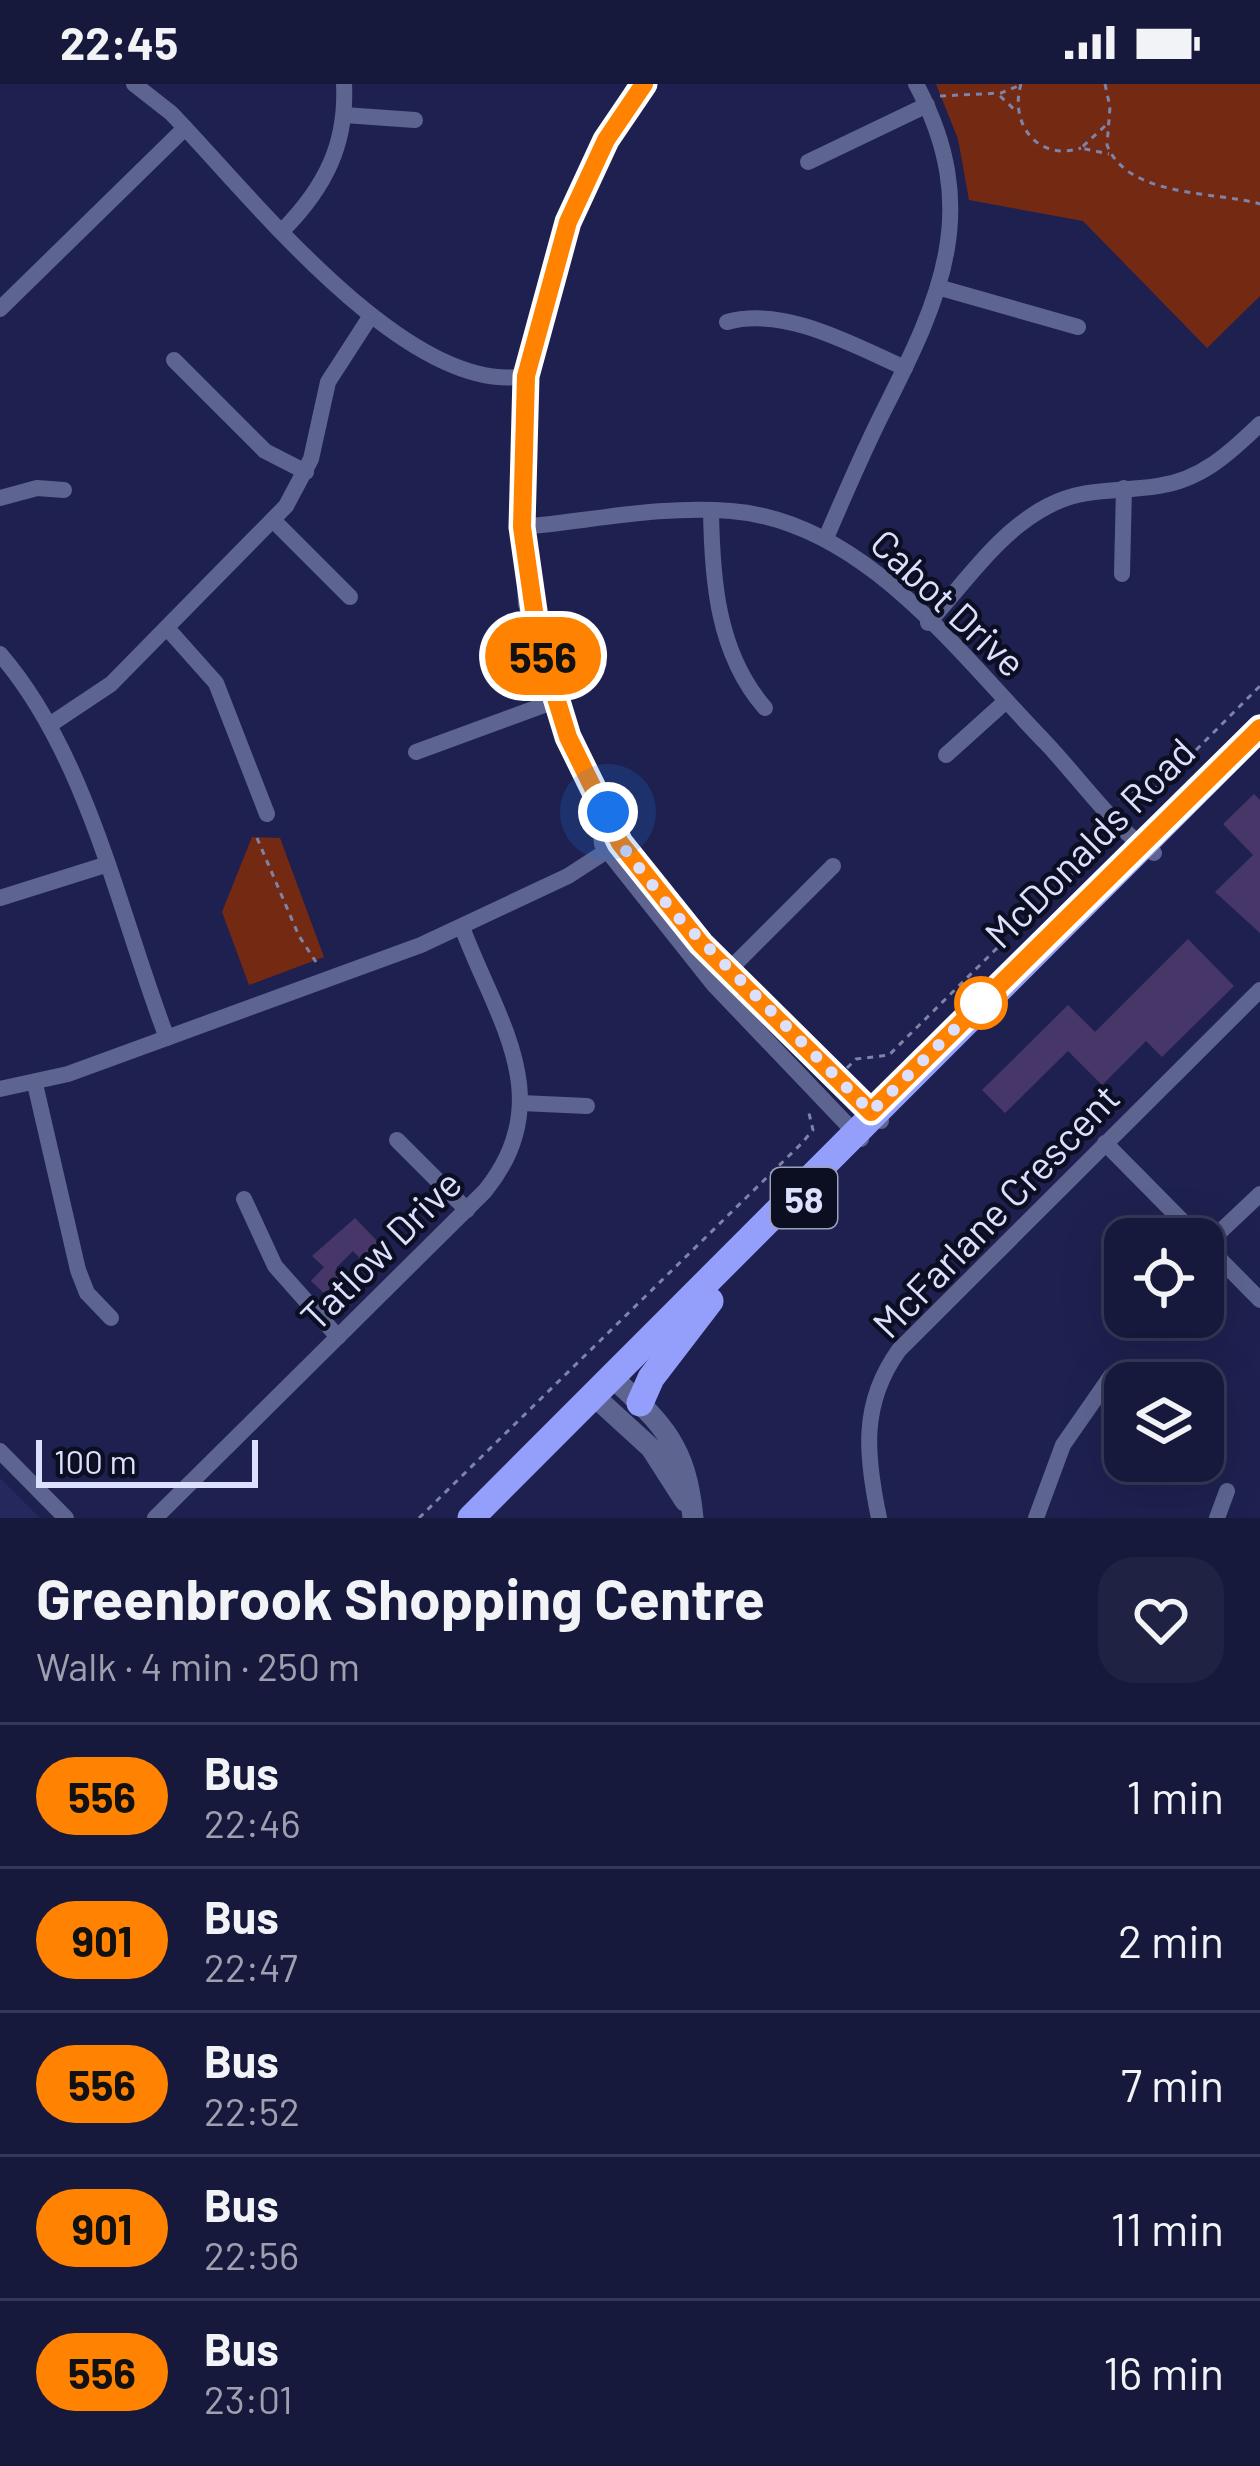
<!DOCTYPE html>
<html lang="en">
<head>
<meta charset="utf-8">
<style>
  :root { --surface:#16193b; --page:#1f2242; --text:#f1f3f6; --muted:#9ea0af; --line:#353855 }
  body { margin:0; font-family:Barlow,sans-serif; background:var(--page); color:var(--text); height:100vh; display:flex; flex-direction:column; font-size:45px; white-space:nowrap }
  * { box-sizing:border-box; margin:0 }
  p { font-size:39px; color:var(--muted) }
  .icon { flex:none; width:66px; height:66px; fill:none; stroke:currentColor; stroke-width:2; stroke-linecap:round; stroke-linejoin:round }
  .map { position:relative; height:1434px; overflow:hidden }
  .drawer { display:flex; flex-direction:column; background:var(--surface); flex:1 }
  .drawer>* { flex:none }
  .badge { padding:0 24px; border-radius:39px; font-size:42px; line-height:78px }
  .controls { position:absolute; left:1104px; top:1134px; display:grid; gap:24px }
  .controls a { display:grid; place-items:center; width:120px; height:120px; border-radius:24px; background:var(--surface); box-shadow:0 12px 48px #0002,0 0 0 3px var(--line); font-size:60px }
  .scale { position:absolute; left:36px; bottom:30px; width:222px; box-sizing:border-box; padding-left:12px; border:6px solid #dae0fe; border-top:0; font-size:33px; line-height:42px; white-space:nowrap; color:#dae0fe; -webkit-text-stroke:9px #0c0e22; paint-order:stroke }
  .you { position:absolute; width:60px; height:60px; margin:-30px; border:9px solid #fff; border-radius:50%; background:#1a73e8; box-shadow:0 0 0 18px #1a73e833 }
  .map>.badge { position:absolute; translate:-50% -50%; box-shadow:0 0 0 6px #fff }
  .round { display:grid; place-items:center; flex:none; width:126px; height:126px; border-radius:36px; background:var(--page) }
  .headline { display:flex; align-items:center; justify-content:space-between; height:204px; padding:0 36px }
  h1 { font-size:57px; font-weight:700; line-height:90px }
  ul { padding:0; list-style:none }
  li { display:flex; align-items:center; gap:36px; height:144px; padding:0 36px; border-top:3px solid var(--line) }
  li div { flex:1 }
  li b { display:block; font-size:45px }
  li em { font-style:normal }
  li .badge { min-width:132px; font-weight:700; text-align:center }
  .status { display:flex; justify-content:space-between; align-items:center; height:84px; padding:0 60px; background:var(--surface); direction:ltr }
  .status svg { height:33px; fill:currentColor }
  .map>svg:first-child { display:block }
</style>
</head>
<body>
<div class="status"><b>22:45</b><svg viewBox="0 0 49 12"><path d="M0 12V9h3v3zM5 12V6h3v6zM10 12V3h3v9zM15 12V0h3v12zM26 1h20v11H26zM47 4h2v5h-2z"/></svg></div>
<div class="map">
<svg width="1260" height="1434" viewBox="0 0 1260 1434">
  <rect width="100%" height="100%" fill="#1e214f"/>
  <!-- built -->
  <polygon fill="#25285d" points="0,1394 40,1434 0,1434"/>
  <!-- green -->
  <g fill="#742913">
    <polygon points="936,0 1260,0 1260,212 1207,264 1083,137 969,116 958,55"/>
    <polygon points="252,753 280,754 324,873 249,901 222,828"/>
  </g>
  <!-- building -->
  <g fill="#463768">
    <polygon points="1254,710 1260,716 1260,849 1215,808 1253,771 1223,740"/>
    <polygon points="1188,855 1234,902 1162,973 1146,957 1102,1001 1068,967 1005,1029 982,1006 1068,921 1095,948"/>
    <polygon points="355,1134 382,1162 363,1177 353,1167 336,1184 349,1197 328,1213 311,1197 324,1183 312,1172"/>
  </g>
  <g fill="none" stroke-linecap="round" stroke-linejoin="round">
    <!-- path -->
    <g stroke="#7e83a9" stroke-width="3" stroke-dasharray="6 6" stroke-linecap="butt">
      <path d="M1021,0C1009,40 1038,78 1081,64"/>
      <path d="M1105,0L1110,23L1107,61C1128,114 1215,107 1260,120"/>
      <polyline points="940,12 1001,9 1018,2"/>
      <polyline points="1000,12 1015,26"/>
      <polyline points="1105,42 1081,64 1109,70"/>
      <polyline points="1119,715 1125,708 1159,703 1260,602"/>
      <polyline points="257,754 299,852 316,878"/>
      <polyline points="847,984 856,975 889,971 1081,781 1095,738"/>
      <polyline points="419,1434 801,1060 813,1046 808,1025"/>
    </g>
    <!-- minor -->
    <g stroke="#5d6490" stroke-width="16">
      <path d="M134,0L171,29C247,107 407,314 526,292"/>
      <polyline points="344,31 415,36"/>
      <polyline points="808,78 927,21"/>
      <path d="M284,145C325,103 347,60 344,0"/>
      <polyline points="941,204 1078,243"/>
      <polyline points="542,219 539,251 526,292 520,398 526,520 555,617 597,716 602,760 714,901 861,1055"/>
      <polyline points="0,225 185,44"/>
      <polyline points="539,227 582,103 636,0"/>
      <path d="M727,238C785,222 853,261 905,284"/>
      <polyline points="174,276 265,367 306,388"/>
      <polyline points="0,414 37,404 64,406"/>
      <path d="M711,426C712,495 717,569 765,624"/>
      <polyline points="273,436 350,513"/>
      <path d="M522,443C591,437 661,421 731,427C864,437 959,570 1046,659C1075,689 1121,753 1154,769"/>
      <path d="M826,454C844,412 862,370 883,328C941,213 983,125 916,0"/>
      <polyline points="1122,490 1124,404"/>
      <path d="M928,539C965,499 999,447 1048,422C1084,403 1120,408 1158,402C1201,396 1230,369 1260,340"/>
      <polyline points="167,544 216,599 267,730"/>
      <path d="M0,570C88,672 119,829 167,954"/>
      <polyline points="51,640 111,600 286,422 311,375 328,298 370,233"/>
      <polyline points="416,668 555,617"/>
      <polyline points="946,671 1006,617"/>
      <polyline points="598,718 614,738 619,759 674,829 881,1037"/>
      <polyline points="0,814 105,781"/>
      <polyline points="723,892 833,782"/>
      <polyline points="35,1000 78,1186 87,1209 111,1234"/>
      <polyline points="0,1005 68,990 421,861 568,792 619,759"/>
      <polyline points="521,1019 587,1022"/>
      <polyline points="397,1056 467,1126"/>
      <polyline points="1105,1059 1200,1155"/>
      <polyline points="244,1115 275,1182 338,1253"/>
      <polyline points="1203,1158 1260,1216"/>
      <polyline points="1206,1161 1260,1110"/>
      <polyline points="0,1367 66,1434"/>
      <path d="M155,1434L485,1107C560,1015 496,935 462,843"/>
      <path d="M879,1434C866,1372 860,1320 899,1266L1260,906"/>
      <polyline points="1036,1434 1063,1361 1111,1292"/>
      <polyline points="1217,1434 1227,1407"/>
    </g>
    <!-- tertiary -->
    <g stroke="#5d6490" stroke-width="21">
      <path d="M613,1294C664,1341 686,1362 693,1434"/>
      <polyline points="594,1312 651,1364 685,1417"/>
    </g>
    <!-- primary -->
    <g stroke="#939ffb" stroke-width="27">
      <polyline points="640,1319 651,1294 710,1217"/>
      <polyline points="471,1434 1260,644"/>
    </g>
  </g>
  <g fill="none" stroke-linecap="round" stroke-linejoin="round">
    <!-- line casing -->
    <g stroke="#fff" stroke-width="27">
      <polyline id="line" points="644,0 606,56 568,138 526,292 522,443 538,555 568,653 620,759 701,860 871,1028 1260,644"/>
    </g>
    <!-- line -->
    <use href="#line" stroke="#ff8200" stroke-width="18"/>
    <!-- walk -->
    <polyline stroke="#dae0fe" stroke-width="12" stroke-dasharray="0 21.6" points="608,728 620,759 674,829 871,1028 981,919"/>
  </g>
  <!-- markers -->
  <circle fill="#fff" stroke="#ff8200" stroke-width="6" cx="981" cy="919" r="24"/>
  <g text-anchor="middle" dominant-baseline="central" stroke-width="9" stroke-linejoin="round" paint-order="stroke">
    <!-- shield labels -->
    <rect fill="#0c0e22" stroke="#9ca1bc" stroke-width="3" x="771" y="1084" width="66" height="60" rx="9"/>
    <g font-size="36" font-weight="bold" fill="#dae0fe">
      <text x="804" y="1114">58</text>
    </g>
    <!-- street labels -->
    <g font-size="39" fill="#dae0fe" stroke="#0c0e22">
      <text transform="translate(949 518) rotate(43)">Cabot Drive</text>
      <text transform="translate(1089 758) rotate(-45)">McDonalds Road</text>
      <text transform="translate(995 1126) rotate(-46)">McFarlane Crescent</text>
      <text transform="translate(380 1165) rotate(-45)">Tatlow Drive</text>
    </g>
  </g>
</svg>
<div class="controls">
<a><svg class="icon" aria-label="locate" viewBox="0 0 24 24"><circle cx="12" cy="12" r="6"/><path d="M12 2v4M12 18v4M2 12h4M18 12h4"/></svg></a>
<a><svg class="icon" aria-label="layers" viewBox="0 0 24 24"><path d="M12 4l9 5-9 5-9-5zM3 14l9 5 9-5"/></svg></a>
</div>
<div class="scale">100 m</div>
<div class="you" style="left:608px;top:728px"></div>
<b class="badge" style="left:543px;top:572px;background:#ff8200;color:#111">556</b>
</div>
<section class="drawer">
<div class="headline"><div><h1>Greenbrook Shopping Centre</h1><p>Walk · 4 min · 250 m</p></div><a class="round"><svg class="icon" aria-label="heart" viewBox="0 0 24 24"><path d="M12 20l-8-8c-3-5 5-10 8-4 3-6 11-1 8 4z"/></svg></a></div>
<ul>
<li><span class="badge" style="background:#ff8200;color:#111">556</span><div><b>Bus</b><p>22:46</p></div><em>1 min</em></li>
<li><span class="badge" style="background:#ff8200;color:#111">901</span><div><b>Bus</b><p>22:47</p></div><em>2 min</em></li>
<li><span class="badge" style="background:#ff8200;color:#111">556</span><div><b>Bus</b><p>22:52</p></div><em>7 min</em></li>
<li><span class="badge" style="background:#ff8200;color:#111">901</span><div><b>Bus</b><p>22:56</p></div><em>11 min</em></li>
<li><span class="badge" style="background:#ff8200;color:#111">556</span><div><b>Bus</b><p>23:01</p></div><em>16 min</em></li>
</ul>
</section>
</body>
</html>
